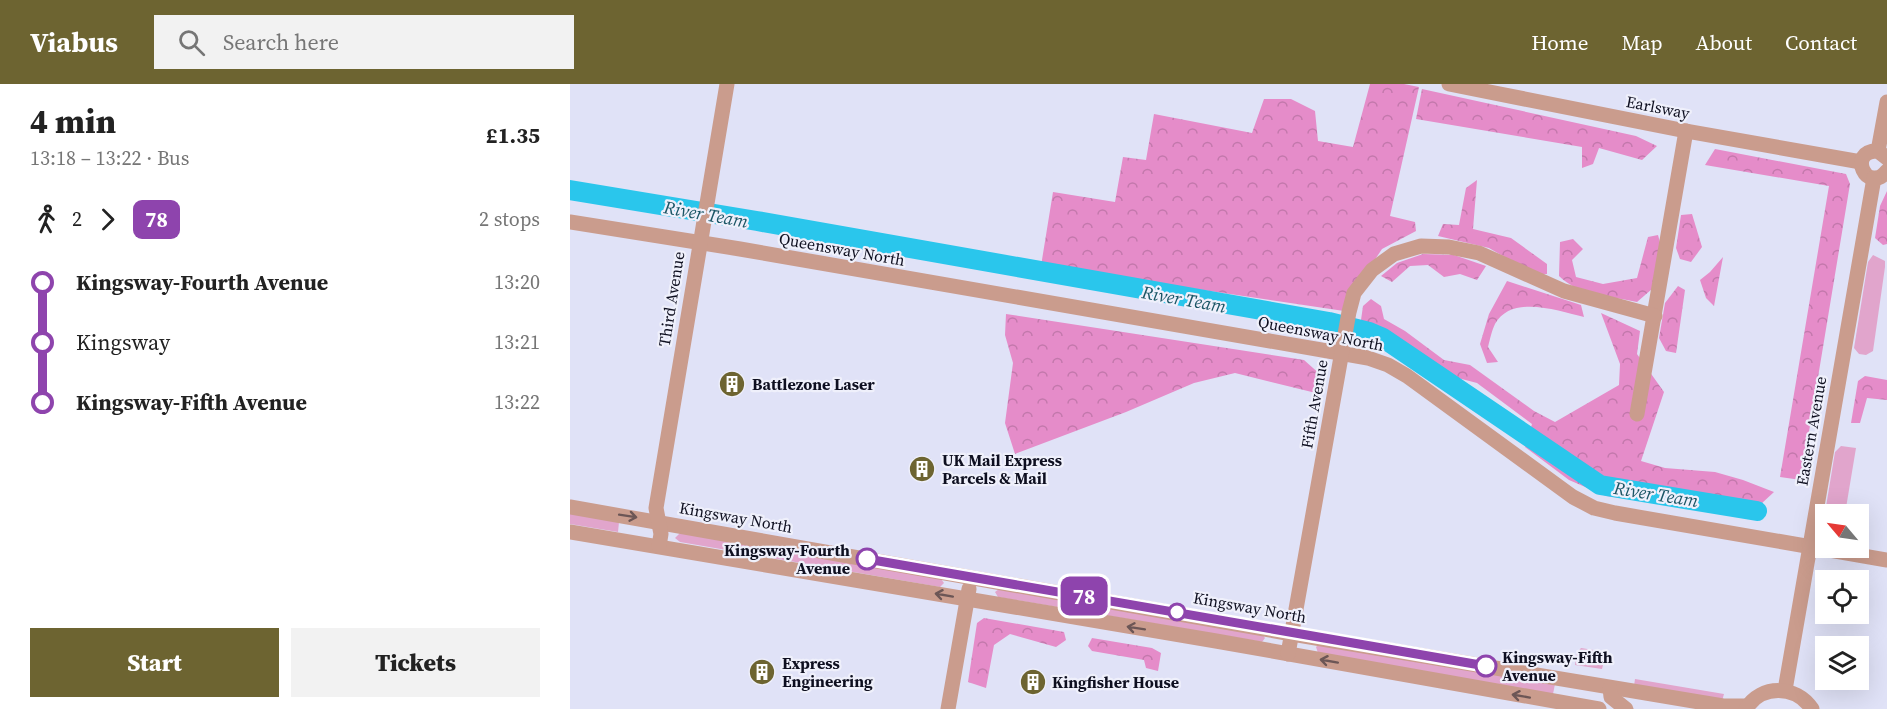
<!DOCTYPE html>
<html lang="en">
<head>
<meta charset="utf-8">
<style>
  :root { --surface:#fff; --page:#f2f2f2; --text:#222; --muted:#767676; --accent:#6d6431 }
  body { margin:0; font-family:"Source Serif 4",serif; background:var(--page); color:var(--text); height:100vh; display:flex; flex-direction:column; font-size:22px; white-space:nowrap }
  * { box-sizing:border-box; margin:0 }
  p { font-size:20px; color:var(--muted) }
  .icon { flex:none; width:33px; height:33px; fill:none; stroke:currentColor; stroke-width:2; stroke-linecap:round; stroke-linejoin:round }
  .map { position:relative; flex:1; overflow:hidden }
  .panel { display:flex; flex-direction:column; background:var(--surface); width:570px }
  .panel>* { flex:none }
  .badge { padding:0 12px; border-radius:9px; font-size:21px; line-height:39px }
  .needle { width:39px; rotate:299deg }
  .controls { position:absolute; left:1245px; top:420px; display:grid; gap:12px }
  .controls a { display:grid; place-items:center; width:54px; height:54px; border-radius:0px; background:var(--surface); box-shadow:0 6px 24px #0002; font-size:30px }
  .map>.badge { position:absolute; translate:-50% -50%; box-shadow:0 0 0 3px #fff }
  .legs { display:flex; align-items:center; gap:9px; height:66px; padding:0 30px; font-size:20px }
  .legs p { margin-inline-start:auto }
  .overview { display:flex; align-items:center; justify-content:space-between; height:102px; padding:0 30px }
  h1 { font-size:33px; font-weight:800; line-height:45px }
  .action { display:flex; gap:12px; margin-top:auto; padding:12px 30px }
  .action a { flex:1; height:69px; border-radius:0px; background:var(--accent); color:#fff; font-size:24px; font-weight:800; line-height:69px; text-align:center }
  .action a+a { background:var(--page); color:var(--text) }
  ul { padding:0 30px; list-style:none }
  li { display:flex; align-items:center; gap:21px; height:60px; font-size:22px }
  li i { display:grid; place-items:center; width:9px; height:100%; margin:0 8px; background:currentColor }
  li i::after { content:''; width:15px; height:15px; margin:-8px; border:4px solid; border-radius:50%; background:var(--surface) }
  li p { margin-inline-start:auto }
  li:first-child i { background:linear-gradient(#0000 50%,currentColor 0) }
  li:last-child i { background:linear-gradient(currentColor 50%,#0000 0) }
  header { display:flex; align-items:center; gap:36px; box-sizing:border-box; height:84px; padding:0 30px; background:var(--accent); color:#fff }
  header strong { font-size:28px }
  nav { display:flex; gap:33px; margin-inline-start:auto; font-size:21px }
  .search { width:420px; height:54px; background:var(--page); display:flex; align-items:center; gap:15px; box-sizing:border-box; padding:0 21px; border-radius:0px; color:var(--muted); font-size:22px }
  main { display:flex; flex:1; min-height:0 }
  .map>svg:first-child { display:block }
</style>
</head>
<body>
<header>
<strong>Viabus</strong>
<div class="search"><svg class="icon" aria-label="search" viewBox="0 0 24 24"><circle cx="10" cy="10" r="6"/><path d="M15 15l6 6"/></svg>Search here</div>
<nav><a>Home</a><a>Map</a><a>About</a><a>Contact</a></nav>
</header>
<main>
<section class="panel">
<div class="overview"><div><h1>4 min</h1><p>13:18 – 13:22 · Bus</p></div><b>£1.35</b></div>
<div class="legs"><svg class="icon" aria-label="walk" viewBox="0 0 24 24"><circle cx="13" cy="4" r="2"/><path d="M13 8l-2 6 4 7M11 14l-3 7M7 12l3-4h3l4 4"/></svg>2<svg class="icon" aria-label="forward" viewBox="0 0 24 24"><path d="M9 5l7 7-7 7"/></svg><b class="badge" style="background:#8e44ad;color:#fff">78</b><p>2 stops</p></div>
<ul>
<li><i style="color:#8e44ad"></i><b>Kingsway-Fourth Avenue</b><p>13:20</p></li>
<li><i style="color:#8e44ad"></i><span>Kingsway</span><p>13:21</p></li>
<li><i style="color:#8e44ad"></i><b>Kingsway-Fifth Avenue</b><p>13:22</p></li>
</ul>
<div class="action"><a>Start</a><a>Tickets</a></div>
</section>
<div class="map">
<svg width="1317" height="625" viewBox="0 0 1317 625">
  <defs>
    <pattern id="forest-crowns" width="20" height="18" patternUnits="userSpaceOnUse" patternTransform="scale(1.5)"><rect width="20" height="18" fill="#e58cc9"/><path d="M2 6a3 3 0 1 1 6 0M12 15a3 3 0 1 1 6 0" fill="none" stroke="#c378ac"/></pattern>
  </defs>
  <rect width="100%" height="100%" fill="#e0e2f7"/>
  <!-- grass -->
  <g fill="#e1a5cc">
    <polygon points="1303,171 1315,177 1315,183 1303,267 1296,271 1289,270 1284,264 1298,178"/>
    <polygon points="1271,362 1286,364 1275,430 1256,430 1255,436 1254,435 1265,368"/>
    <polygon points="0,429 49,438 48,448 0,440"/>
    <polygon points="111,448 371,495 374,499 370,503 110,458 105,454"/>
    <polygon points="429,505 692,550 695,554 692,558 428,513 425,508"/>
    <polygon points="748,561 985,600 983,610 748,569 746,563"/>
    <polygon points="1011,564 1036,568 1032,585 1005,581 1007,569"/>
    <polygon points="1065,595 1154,610 1152,617 1064,602"/>
  </g>
  <!-- forest -->
  <g fill="url(#forest-crowns)">
    <polygon points="800,0 834,0 849,3 820,132 845,138 846,147 812,165 790,198 774,227 471,182 483,108 545,118 553,73 576,76 584,30 682,49 694,15 721,15 745,27 748,57 783,63"/>
    <polygon points="852,5 1066,52 1087,62 1072,76 1029,64 1023,80 1012,84 1012,63 846,35"/>
    <polygon points="1145,65 1276,90 1280,100 1231,396 1210,393 1259,102 1135,81"/>
    <polygon points="907,96 903,145 941,154 977,180 977,190 964,190 919,164 868,152 873,140 889,141 896,104"/>
    <polygon points="1317,107 1317,160 1313,161 1305,154 1310,122"/>
    <polygon points="1122,130 1132,163 1121,178 1110,175 1106,164 1111,131"/>
    <path d="M1088,151L1091,162L1082,205L1067,218C1041,212 1009,212 989,192L990,158L1003,155L1013,165L1002,176L1006,193L1033,200L1067,194L1078,153Z"/>
    <polygon points="853,170 884,171 916,182 907,196 890,190 874,193 858,181 840,182 822,198 811,192 827,179"/>
    <polygon points="1153,173 1144,222 1136,214 1130,196 1140,188"/>
    <path d="M937,197L1011,221L1014,233C988,227 942,210 925,240C922,246 920,255 918,263L928,278L917,279L910,260L919,230Z"/>
    <polygon points="1108,202 1115,206 1106,269 1096,267 1089,254 1095,219"/>
    <polygon points="801,215 811,222 814,235 835,247 874,276 900,281 964,327 985,338 1049,301 1050,280 1031,229 1070,247 1067,270 1094,308 1071,377 1095,384 1145,388 1173,396 1204,408 1191,420 1143,427 1036,412 999,396 955,363 962,340 907,299 884,293 791,236 793,222"/>
    <polygon points="436,230 734,276 752,292 750,310 665,289 624,299 556,328 445,370 435,339 443,279 435,251"/>
    <polygon points="1295,292 1317,296 1317,316 1297,314 1290,339 1281,339 1288,297"/>
    <polygon points="414,534 494,548 496,556 486,563 440,550 424,561 416,604 398,598 407,539"/>
    <polygon points="522,554 582,564 591,569 588,587 576,584 574,576 522,567 518,562"/>
  </g>
  <g fill="none" stroke-linecap="round" stroke-linejoin="round">
    <!-- river -->
    <polyline stroke="#2ac6ec" stroke-width="20" points="0,106 187,137 759,238 799,248 813,254 1030,401 1187,427"/>
    <!-- minor -->
    <g stroke="#ca9c8d" stroke-width="15">
      <polyline points="879,0 1116,47 1291,78"/>
      <polyline points="1308,67 1317,18"/>
      <path d="M1317,74L1308,67C1276,66 1297,112 1317,87"/>
      <polyline points="0,138 170,165 798,274 818,281 837,292 1003,413 1024,424 1045,429 1317,476"/>
      <polyline points="1067,330 1116,47"/>
      <polyline points="0,423 722,550 1153,622 1177,622"/>
      <polyline points="0,448 646,557 1029,625"/>
      <polyline points="89,462 91,450 86,424 157,0"/>
      <polyline points="718,570 779,228 784,209 802,186 824,170 851,162 879,163 909,169 994,207 1085,232"/>
      <polyline points="1040,604 1041,613 1056,625"/>
      <polyline points="1215,606 1304,94"/>
      <polyline points="378,625 399,505"/>
      <path d="M1176,625C1191,600 1226,601 1242,625"/>
    </g>
  </g>
  <!-- one-way arrows -->
  <defs><path id="oneway-shaft" d="M-6 0H5M1.5-3L5.5 0L1.5 3" fill="none" stroke-width="1.6" stroke-linecap="round" stroke-linejoin="round" transform="scale(1.5)"/></defs>
  <g stroke="#6c5656">
    <use href="#oneway-shaft" transform="translate(58 432) rotate(9)"/>
    <use href="#oneway-shaft" transform="translate(374 511) rotate(-170)"/>
    <use href="#oneway-shaft" transform="translate(566 544) rotate(-171)"/>
    <use href="#oneway-shaft" transform="translate(759 577) rotate(-170)"/>
    <use href="#oneway-shaft" transform="translate(951 612) rotate(-170)"/>
  </g>
  <g fill="none" stroke-linecap="round" stroke-linejoin="round">
    <!-- line-1 casing -->
    <g stroke="#fff" stroke-width="14">
      <polyline id="line-1" points="297,475 916,582"/>
    </g>
    <!-- line-1 -->
    <use href="#line-1" stroke="#8e44ad" stroke-width="9"/>
  </g>
  <!-- icons -->
  <defs>
    <g id="building-disc" transform="scale(1.35)"><circle r="9.5" fill="#6d6431" stroke="#eff0fb"/><path d="M-4-6H4V6H1V3H-1V6H-4ZM-2.5-4.3h1.7v1.8h-1.7ZM.8-4.3h1.7v1.8H.8ZM-2.5-1h1.7V.8h-1.7ZM.8-1h1.7V.8H.8Z" fill="#fff"/></g>
  </defs>
  <g fill-rule="evenodd">
    <use href="#building-disc" x="162" y="300"/>
    <use href="#building-disc" x="352" y="385"/>
    <use href="#building-disc" x="192" y="588"/>
    <use href="#building-disc" x="463" y="598"/>
  </g>
  <!-- markers -->
  <g fill="#fff" stroke="#8e44ad" stroke-width="3">
    <circle cx="297" cy="475" r="10"/>
    <circle cx="607" cy="528" r="8"/>
    <circle cx="916" cy="582" r="10"/>
  </g>
  <g text-anchor="middle" dominant-baseline="central" stroke-width="4.5" stroke-linejoin="round" paint-order="stroke">
    <!-- street labels -->
    <g font-size="16" fill="#0e0f20" stroke="#eff0fb">
      <text transform="translate(1088 23) rotate(11)">Earlsway</text>
      <text transform="translate(272 165) rotate(10)">Queensway North</text>
      <text transform="translate(101 215) rotate(-81)">Third Avenue</text>
      <text transform="translate(751 249) rotate(11)">Queensway North</text>
      <text transform="translate(744 320) rotate(-80)">Fifth Avenue</text>
      <text transform="translate(1241 347) rotate(-80)">Eastern Avenue</text>
      <text transform="translate(166 433) rotate(10)">Kingsway North</text>
      <text transform="translate(680 523) rotate(10)">Kingsway North</text>
    </g>
    <!-- poi labels -->
    <g font-size="16" font-weight="bold" fill="#0e0f20" stroke="#eff0fb" text-anchor="start">
      <text x="182" y="300">Battlezone Laser</text>
      <text x="372" y="376">UK Mail Express<tspan x="372" dy="18">Parcels &amp; Mail</tspan></text>
      <text x="212" y="579">Express<tspan x="212" dy="18">Engineering</tspan></text>
      <text x="482" y="598">Kingfisher House</text>
    </g>
    <!-- stop labels -->
    <g font-size="16" font-weight="bold" fill="#0e0f20" stroke="#eff0fb" text-anchor="end">
      <text x="280" y="466">Kingsway-Fourth<tspan x="280" dy="18">Avenue</tspan></text>
      <text x="932" y="573" text-anchor="start">Kingsway-Fifth<tspan x="932" dy="18">Avenue</tspan></text>
    </g>
    <!-- water labels -->
    <g font-size="18" font-style="italic" fill="#1a5565" stroke="#eff0fb">
      <text transform="translate(136 130) rotate(10)">River Team</text>
      <text transform="translate(614 215) rotate(10)">River Team</text>
      <text transform="translate(1086 410) rotate(9)">River Team</text>
    </g>
  </g>
</svg>
<div class="controls">
<a><svg class="needle" viewBox="-14 -14 28 28"><path d="M0-13l5 13h-10z" fill="#e53935"/><path d="M0 13l5-13h-10z" fill="#767676"/></svg></a>
<a><svg class="icon" aria-label="locate" viewBox="0 0 24 24"><circle cx="12" cy="12" r="6"/><path d="M12 2v4M12 18v4M2 12h4M18 12h4"/></svg></a>
<a><svg class="icon" aria-label="layers" viewBox="0 0 24 24"><path d="M12 4l9 5-9 5-9-5zM3 14l9 5 9-5"/></svg></a>
</div>
<b class="badge" style="left:514px;top:512px;background:#8e44ad;color:#fff">78</b>
</div>
</main>
</body>
</html>
